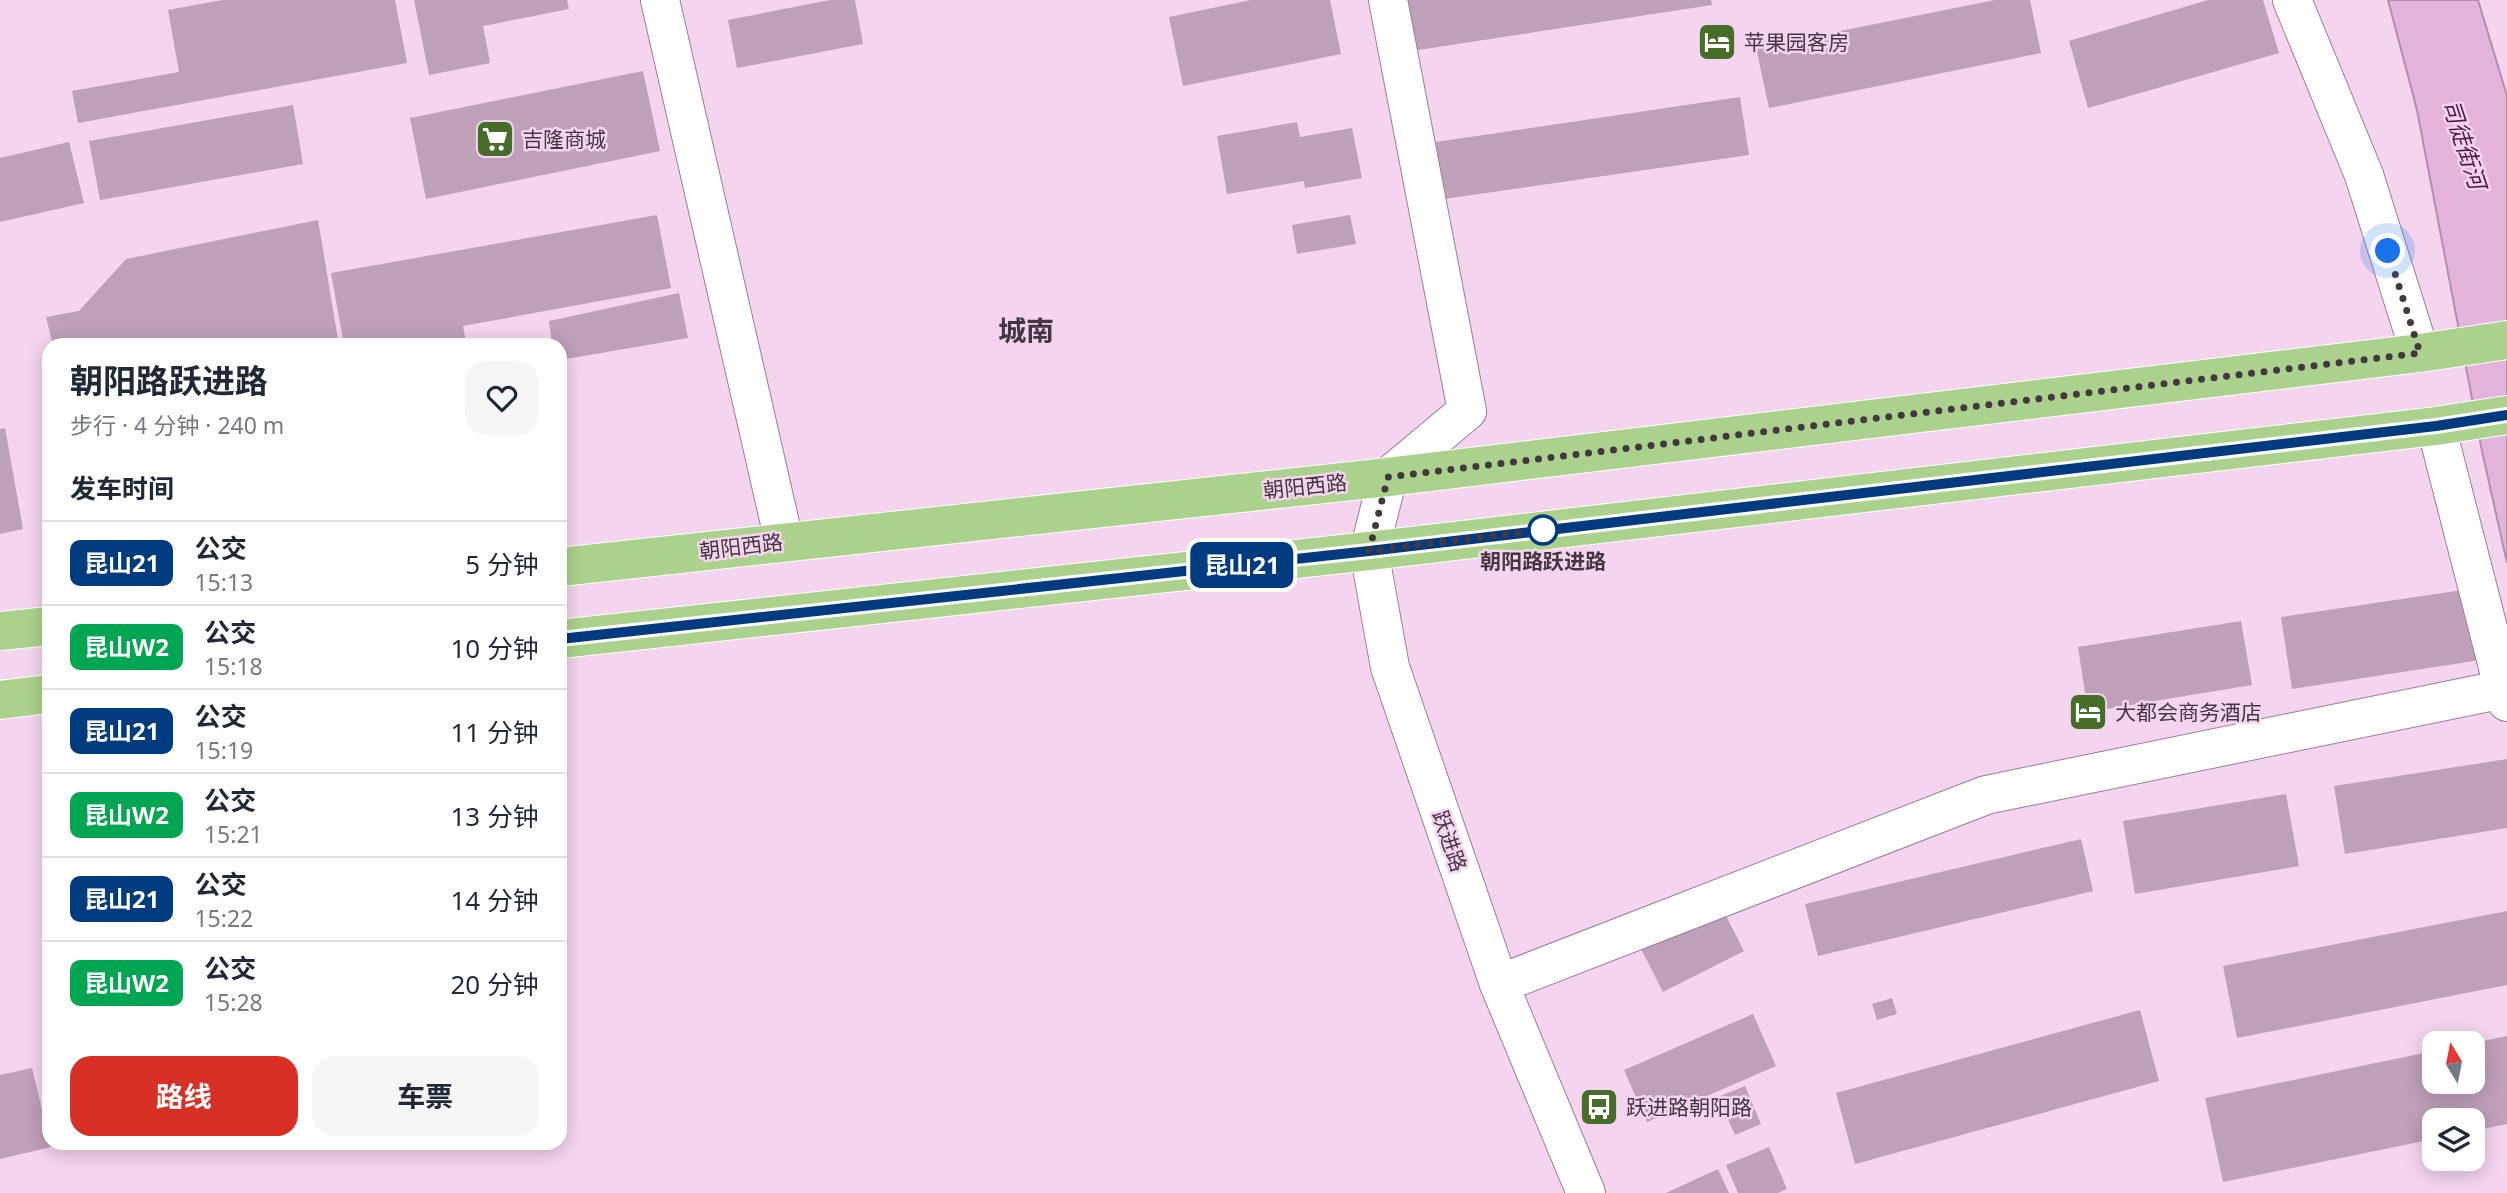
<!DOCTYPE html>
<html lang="zh">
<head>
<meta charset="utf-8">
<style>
  :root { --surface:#fff; --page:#f6f6f7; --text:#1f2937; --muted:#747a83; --line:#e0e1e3; --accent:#d93025 }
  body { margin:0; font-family:"Noto Sans","Noto Sans SC",sans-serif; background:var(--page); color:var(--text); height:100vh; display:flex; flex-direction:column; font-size:26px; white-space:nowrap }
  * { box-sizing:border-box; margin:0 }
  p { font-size:23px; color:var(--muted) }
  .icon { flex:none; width:38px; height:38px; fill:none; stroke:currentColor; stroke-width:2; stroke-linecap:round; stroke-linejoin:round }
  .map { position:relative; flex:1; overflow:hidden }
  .drawer { position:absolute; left:42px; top:338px; width:525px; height:812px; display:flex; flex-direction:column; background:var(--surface); border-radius:21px; box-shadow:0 4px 18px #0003 }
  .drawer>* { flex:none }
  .badge { padding:0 14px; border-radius:10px; font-size:24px; line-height:46px }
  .needle { width:46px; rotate:350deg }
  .tools { position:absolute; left:2422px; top:1031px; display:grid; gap:14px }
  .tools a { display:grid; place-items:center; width:63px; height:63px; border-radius:14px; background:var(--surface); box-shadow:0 4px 18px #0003; font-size:35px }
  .you { position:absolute; width:35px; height:35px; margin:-18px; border:5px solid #fff; border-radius:50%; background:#1a73e8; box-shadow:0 0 0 10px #1a73e833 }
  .map>.badge { position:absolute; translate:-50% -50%; box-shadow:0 0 0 4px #fff }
  h2 { padding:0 28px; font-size:26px; line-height:63px }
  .round { display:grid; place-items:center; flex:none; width:74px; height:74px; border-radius:21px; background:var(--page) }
  .head { display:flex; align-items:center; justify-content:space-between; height:119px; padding:0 28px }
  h1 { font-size:33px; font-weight:700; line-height:52px }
  .action { display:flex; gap:14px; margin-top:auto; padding:14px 28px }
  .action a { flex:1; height:80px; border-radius:21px; background:var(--accent); color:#fff; font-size:28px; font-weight:700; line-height:80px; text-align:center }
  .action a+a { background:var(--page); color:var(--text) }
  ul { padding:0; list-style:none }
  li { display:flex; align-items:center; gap:21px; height:84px; padding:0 28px; border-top:2px solid var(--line) }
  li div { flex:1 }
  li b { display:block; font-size:26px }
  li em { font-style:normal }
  li .badge { min-width:77px; font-weight:700; text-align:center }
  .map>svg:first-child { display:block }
</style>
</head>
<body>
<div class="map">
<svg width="2507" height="1193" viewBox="0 0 2507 1193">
  <rect width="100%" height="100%" fill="#f4d4ee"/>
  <!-- water -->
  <polygon fill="#e4b3dc" stroke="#b48eae" stroke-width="2" points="2388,0 2478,0 2507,96 2507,563 2482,451 2417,110"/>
  <!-- building -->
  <g fill="#bea0b9">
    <polygon points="222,0 395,0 407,63 78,123 72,91 179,72 168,10"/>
    <polygon points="414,0 567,0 569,9 483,26 490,63 429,75"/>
    <polygon points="830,0 855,0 863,44 737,68 728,20"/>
    <polygon points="1251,0 1330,0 1341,54 1183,86 1169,17"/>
    <polygon points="1404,0 1711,0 1712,5 1412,51"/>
    <polygon points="1995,0 2030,0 2041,53 1769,108 1756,48"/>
    <polygon points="2208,0 2263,0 2279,53 2088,108 2069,41"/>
    <polygon points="643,71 660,151 426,199 410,118"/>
    <polygon points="1740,97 1749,155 1444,199 1436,142"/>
    <polygon points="293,105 303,164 100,200 89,141"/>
    <polygon points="1297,122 1300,137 1352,128 1362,178 1305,188 1304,181 1227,194 1217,136"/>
    <polygon points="69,142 84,203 0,222 0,158"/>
    <polygon points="657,215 671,288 463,326 466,342 451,345 344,345 331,273"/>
    <polygon points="1350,215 1356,244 1297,254 1292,225"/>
    <polygon points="318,220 339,345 53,345 46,317 79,311 126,259"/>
    <polygon points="679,293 688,338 560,360 560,345 552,345 549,321"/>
    <polygon points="5,428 23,529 0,534 0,429"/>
    <polygon points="2476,588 2487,659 2292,689 2281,617"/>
    <polygon points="2241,621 2252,685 2088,712 2078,647"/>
    <polygon points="2507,759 2507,828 2345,854 2334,786"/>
    <polygon points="2286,794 2299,866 2135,894 2123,821"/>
    <polygon points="2081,839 2093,891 1818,956 1805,904"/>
    <polygon points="1720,904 1744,951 1663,992 1639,945"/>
    <polygon points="2507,911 2507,985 2237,1038 2223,966"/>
    <polygon points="1892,998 1897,1014 1877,1020 1872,1004"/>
    <polygon points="2140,1010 2159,1081 1855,1164 1836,1093"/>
    <polygon points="1753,1014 1776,1066 1647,1122 1624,1070"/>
    <polygon points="2507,1036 2507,1124 2473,1131 2473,1120 2434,1120 2434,1139 2223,1182 2205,1098 2434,1051 2434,1082 2473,1082 2473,1043"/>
    <polygon points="32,1068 51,1147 0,1159 0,1075"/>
    <polygon points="1745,1086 1761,1124 1735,1135 1718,1097"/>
    <polygon points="1769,1147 1787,1189 1778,1193 1738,1193 1726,1165"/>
    <polygon points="1718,1169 1729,1193 1666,1193"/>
  </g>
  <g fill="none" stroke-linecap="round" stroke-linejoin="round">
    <!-- minor casing -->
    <g stroke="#9b7e96" stroke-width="40">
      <g id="minor">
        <polyline points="660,0 784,541"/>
        <polyline points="2292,0 2364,175 2420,353"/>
        <polyline points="2436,426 2507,702"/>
        <polyline points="1388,477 1467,411 1388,0"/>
        <polyline points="1499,984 1986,795 2504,689"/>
      </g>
    </g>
    <!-- tertiary casing -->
    <g stroke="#9b7e96" stroke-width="40">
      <polyline id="tertiary" points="1388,477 1369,551 1390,667 1499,984 1586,1193"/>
    </g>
    <!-- primary casing -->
    <g stroke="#fff" stroke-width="40">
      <g id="primary">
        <polyline points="560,567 1388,477 2420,353 2507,340"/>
        <polyline points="0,631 49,626"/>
        <polyline points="560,639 1369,551 2436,426 2507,415"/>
        <polyline points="0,700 49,694"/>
      </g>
    </g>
    <!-- minor -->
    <use href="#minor" stroke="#fff" stroke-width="38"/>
    <!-- tertiary -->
    <use href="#tertiary" stroke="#fff" stroke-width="38"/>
    <!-- primary -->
    <use href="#primary" stroke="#abd28c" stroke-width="38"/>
  </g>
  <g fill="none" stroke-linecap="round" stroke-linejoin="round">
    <!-- line casing -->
    <g stroke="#fff" stroke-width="16">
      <polyline id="line" points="560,639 1369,551 2436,426 2507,415"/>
    </g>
    <!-- line -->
    <use href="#line" stroke="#003b80" stroke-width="10"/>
    <!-- walk -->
    <polyline stroke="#443742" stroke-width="7" stroke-dasharray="0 12.6" points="1543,530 1369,551 1388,477 2420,353 2388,251"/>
  </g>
  <!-- icons -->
  <defs>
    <g id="hotel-square" transform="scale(2.0125)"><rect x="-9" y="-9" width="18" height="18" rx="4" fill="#466e29" stroke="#f4d4ee"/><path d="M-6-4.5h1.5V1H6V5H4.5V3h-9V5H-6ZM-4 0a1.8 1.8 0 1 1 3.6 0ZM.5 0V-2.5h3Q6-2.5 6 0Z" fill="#fff"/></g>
    <g id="supermarket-square" transform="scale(2.0125)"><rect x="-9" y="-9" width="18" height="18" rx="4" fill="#466e29" stroke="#f4d4ee"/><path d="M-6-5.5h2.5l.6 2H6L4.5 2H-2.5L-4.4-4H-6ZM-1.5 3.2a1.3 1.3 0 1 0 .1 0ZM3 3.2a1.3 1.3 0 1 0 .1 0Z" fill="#fff"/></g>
    <g id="bus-square" transform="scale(2.0125)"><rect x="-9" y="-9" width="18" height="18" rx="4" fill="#466e29" stroke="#f4d4ee"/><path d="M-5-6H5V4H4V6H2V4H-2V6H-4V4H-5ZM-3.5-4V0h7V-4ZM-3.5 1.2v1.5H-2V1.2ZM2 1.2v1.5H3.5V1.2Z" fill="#fff"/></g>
  </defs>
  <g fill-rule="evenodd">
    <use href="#hotel-square" x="1717" y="42"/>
    <use href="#supermarket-square" x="495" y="139"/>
    <use href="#hotel-square" x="2088" y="712"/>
    <use href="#bus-square" x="1599" y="1107"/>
  </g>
  <!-- markers -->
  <circle fill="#fff" stroke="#003b80" stroke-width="3.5" cx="1543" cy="530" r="14"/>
  <g text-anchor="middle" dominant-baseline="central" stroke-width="5" stroke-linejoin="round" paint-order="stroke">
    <!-- poi labels -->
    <g font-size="21" fill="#443742" stroke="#f4d4ee" text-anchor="start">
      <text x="1744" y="42">苹果园客房</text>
      <text x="522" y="139">吉隆商城</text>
      <text x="2115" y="712">大都会商务酒店</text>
      <text x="1626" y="1107">跃进路朝阳路</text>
    </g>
    <!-- street labels -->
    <g font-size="21" fill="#443742" stroke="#f4d4ee">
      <text transform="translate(1305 486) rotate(-6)">朝阳西路</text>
      <text transform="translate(741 546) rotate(-7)">朝阳西路</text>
      <text transform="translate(1450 841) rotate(71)">跃进路</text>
    </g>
    <!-- stop labels -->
    <g font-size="21" font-weight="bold" fill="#443742" stroke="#f4d4ee">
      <text x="1543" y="561">朝阳路跃进路</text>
    </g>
    <!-- water labels -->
    <g font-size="23" font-style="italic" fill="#4f1649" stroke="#f4d4ee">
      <text transform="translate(2465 144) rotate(72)">司徒街河</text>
    </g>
    <!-- district labels -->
    <g font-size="28" font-weight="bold" fill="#443742" stroke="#f4d4ee">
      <text x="1026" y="330">城南</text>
    </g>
  </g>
</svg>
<div class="tools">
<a><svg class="needle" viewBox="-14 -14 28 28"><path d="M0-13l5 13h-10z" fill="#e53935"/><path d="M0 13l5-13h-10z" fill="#747a83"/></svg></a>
<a><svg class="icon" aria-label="layers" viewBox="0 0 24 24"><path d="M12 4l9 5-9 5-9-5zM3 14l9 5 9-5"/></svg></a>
</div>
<div class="you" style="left:2388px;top:251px"></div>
<b class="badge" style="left:1242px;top:565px;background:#003b80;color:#fff">昆山21</b>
<section class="drawer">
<div class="head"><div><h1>朝阳路跃进路</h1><p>步行 · 4 分钟 · 240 m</p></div><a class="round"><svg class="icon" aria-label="heart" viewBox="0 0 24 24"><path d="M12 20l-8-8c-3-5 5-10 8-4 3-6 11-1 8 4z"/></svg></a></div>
<h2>发车时间</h2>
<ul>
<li><span class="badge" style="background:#003b80;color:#fff">昆山21</span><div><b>公交</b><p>15:13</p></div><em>5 分钟</em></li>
<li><span class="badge" style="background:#00a651;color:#fff">昆山W2</span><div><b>公交</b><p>15:18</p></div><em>10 分钟</em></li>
<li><span class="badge" style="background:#003b80;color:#fff">昆山21</span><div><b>公交</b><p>15:19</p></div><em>11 分钟</em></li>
<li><span class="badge" style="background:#00a651;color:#fff">昆山W2</span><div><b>公交</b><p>15:21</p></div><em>13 分钟</em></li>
<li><span class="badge" style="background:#003b80;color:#fff">昆山21</span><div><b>公交</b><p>15:22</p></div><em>14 分钟</em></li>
<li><span class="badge" style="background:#00a651;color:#fff">昆山W2</span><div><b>公交</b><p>15:28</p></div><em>20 分钟</em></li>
</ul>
<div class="action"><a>路线</a><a>车票</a></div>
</section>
</div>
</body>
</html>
